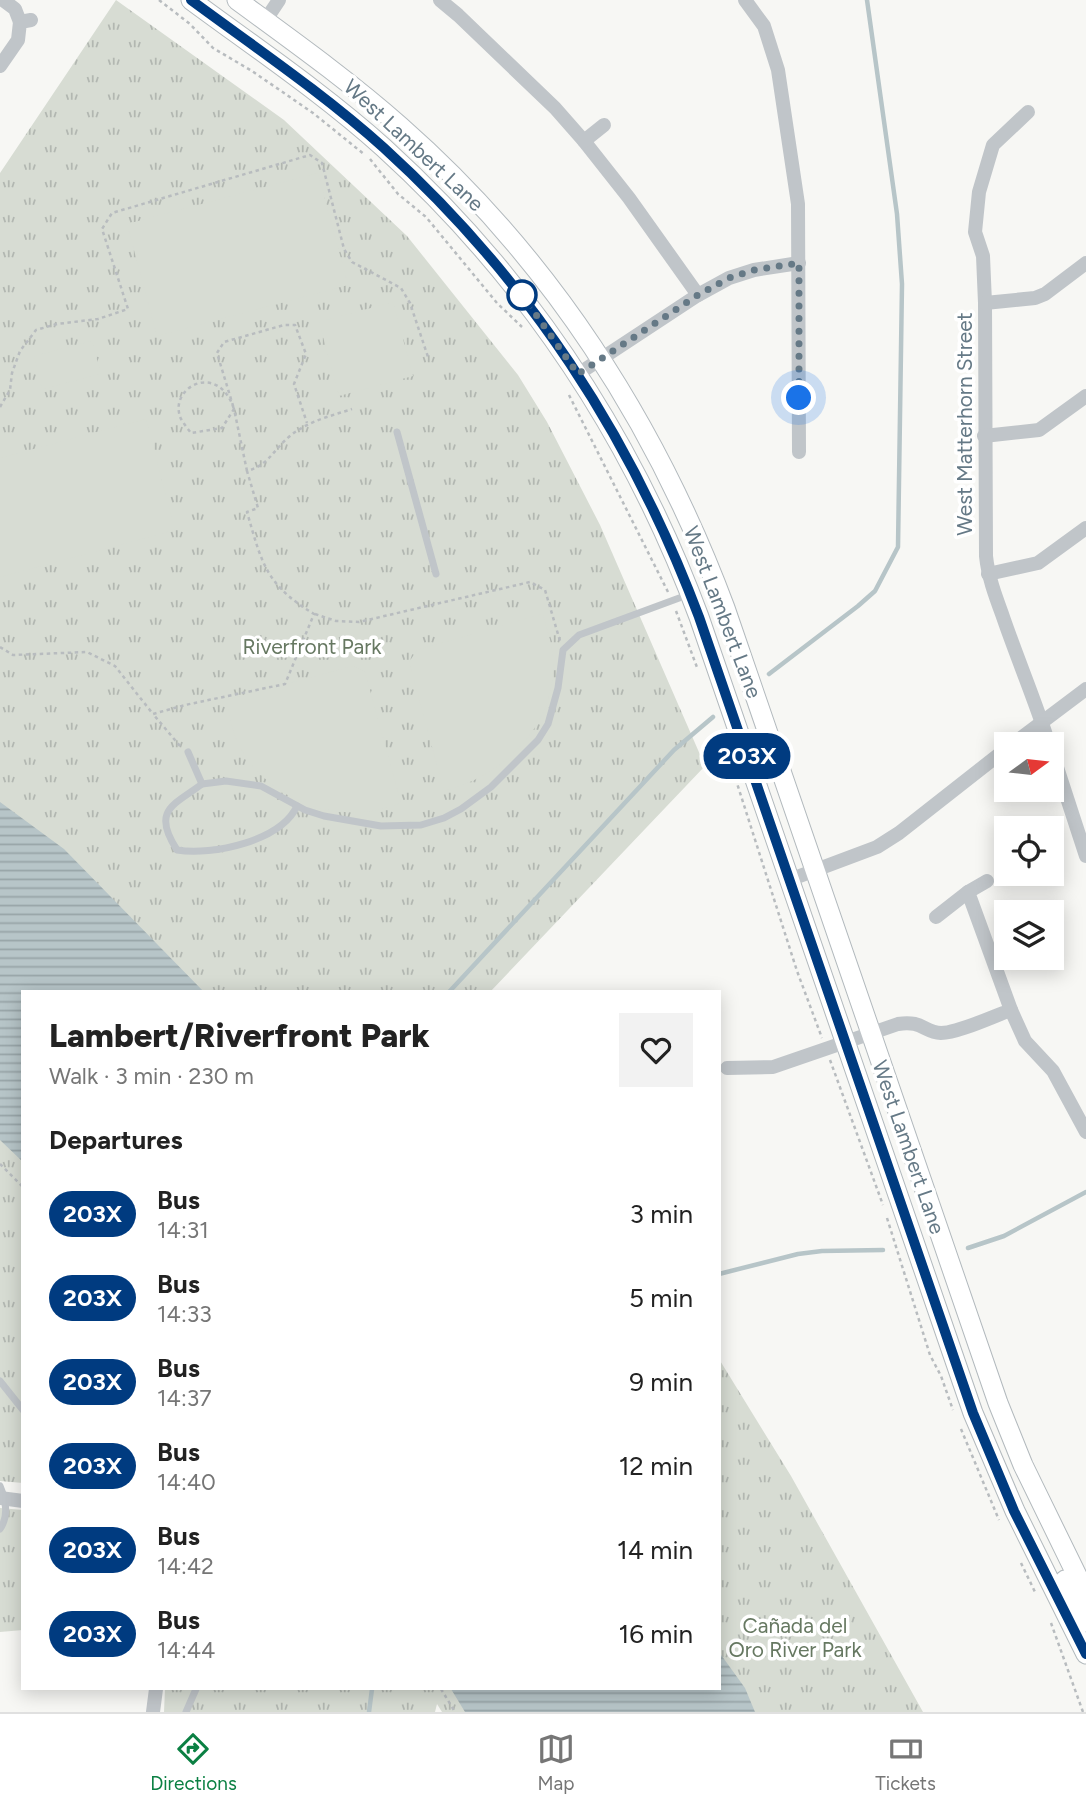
<!DOCTYPE html>
<html lang="en">
<head>
<meta charset="utf-8">
<style>
  :root { --surface:#fff; --page:#f2f2f2; --text:#222; --muted:#767676; --line:#e0e0e0; --accent:#0b8043 }
  body { margin:0; font-family:Figtree,sans-serif; background:var(--page); color:var(--text); height:100vh; display:flex; flex-direction:column; font-size:26px; white-space:nowrap }
  * { box-sizing:border-box; margin:0 }
  p { font-size:23px; color:var(--muted) }
  .icon { flex:none; width:38px; height:38px; fill:none; stroke:currentColor; stroke-width:2; stroke-linecap:round; stroke-linejoin:round }
  .map { position:relative; flex:1; overflow:hidden }
  .drawer { position:absolute; left:21px; top:990px; width:700px; height:700px; display:flex; flex-direction:column; background:var(--surface); border-radius:0px; box-shadow:0 4px 18px #0003 }
  .drawer>* { flex:none }
  .badge { padding:0 14px; border-radius:23px; font-size:24px; line-height:46px }
  .needle { width:46px; rotate:75deg }
  .controls { position:absolute; left:994px; top:732px; display:grid; gap:14px }
  .controls a { display:grid; place-items:center; width:70px; height:70px; border-radius:0px; background:var(--surface); box-shadow:0 4px 18px #0003; font-size:35px }
  .you { position:absolute; width:35px; height:35px; margin:-18px; border:5px solid #fff; border-radius:50%; background:#1a73e8; box-shadow:0 0 0 10px #1a73e833 }
  .map>.badge { position:absolute; translate:-50% -50%; box-shadow:0 0 0 4px #fff }
  h2 { padding:0 28px; font-size:26px; line-height:63px }
  .round { display:grid; place-items:center; flex:none; width:74px; height:74px; border-radius:0px; background:var(--page) }
  .summary { display:flex; align-items:center; justify-content:space-between; height:119px; padding:0 28px }
  h1 { font-size:33px; font-weight:800; line-height:52px }
  ul { padding:0; list-style:none }
  li { display:flex; align-items:center; gap:21px; height:84px; padding:0 28px }
  li div { flex:1 }
  li b { display:block; font-size:26px }
  li em { font-style:normal }
  li .badge { min-width:77px; font-weight:700; text-align:center }
  .menu { display:flex; justify-content:space-around; align-items:center; height:98px; border-top:2px solid var(--line); background:var(--surface); font-size:19px; color:var(--muted) }
  .menu a { display:grid; justify-items:center; gap:4px }
  .menu .current { color:var(--accent) }
  .map>svg:first-child { display:block }
</style>
</head>
<body>
<div class="map">
<svg width="1086" height="1712" viewBox="0 0 1086 1712">
  <defs>
    <pattern id="grass-tufts" width="24" height="20" patternUnits="userSpaceOnUse" patternTransform="scale(1.75)"><rect width="24" height="20" fill="#d7dcd3"/><path d="M3 7l-1-3M5 7V3M7 7l1-3M15 17l-1-3M17 17v-4M19 17l1-3" fill="none" stroke="#b2b7b1"/></pattern>
    <pattern id="water-rules" width="6" height="5" patternUnits="userSpaceOnUse" patternTransform="scale(1.75)"><rect width="6" height="5" fill="#b7c5c8"/><path d="M0 2.5h6" fill="none" stroke="#98a5a8"/></pattern>
  </defs>
  <rect width="100%" height="100%" fill="#f7f7f4"/>
  <!-- grass -->
  <g fill="url(#grass-tufts)">
    <polygon points="116,0 284,120 407,236 518,375 547,422 600,525 705,766 490,992 23,992 23,1483 0,1481 0,173"/>
    <polygon points="719,1359 791,1476 923,1712 442,1712 437,1704 435,1712 164,1712 165,1689 719,1689"/>
    <polygon points="0,1508 23,1510 23,1630 0,1632"/>
  </g>
  <!-- pitch -->
  <g fill="#d7dcd3">
    <polygon points="318,173 348,285 157,336 127,224"/>
    <polygon points="393,302 413,376 339,396 319,322"/>
    <polygon points="92,341 101,374 42,389 34,356"/>
    <polygon points="146,419 175,530 0,577 0,458"/>
    <path d="M543,614C546,628 552,642 553,656C558,723 506,775 444,791L409,662L417,650Z"/>
    <path d="M353,666L365,672L401,803C389,807 377,811 364,812C316,816 263,791 240,747C232,733 230,716 226,700Z"/>
  </g>
  <!-- water -->
  <g fill="url(#water-rules)">
    <polygon points="0,802 64,849 204,992 23,992 23,1162 0,1140"/>
    <polygon points="719,1652 745,1688 755,1712 465,1712 451,1689 719,1689"/>
  </g>
  <g fill="none" stroke-linecap="round" stroke-linejoin="round">
    <!-- stream -->
    <g stroke="#b7c5c8" stroke-width="4.5">
      <polyline points="769,674 858,606 875,591 898,547 902,284 897,214 867,0"/>
      <polyline points="449,992 674,750 713,717"/>
      <polyline points="968,1248 1004,1236 1086,1192"/>
      <polyline points="719,1274 798,1254 822,1251 883,1250"/>
      <polyline points="369,1712 372,1689"/>
    </g>
    <!-- secondary casing -->
    <g stroke="#b2b9bd" stroke-width="21">
      <g id="secondary">
        <path d="M191,0C256,48 324,94 384,148C528,279 631,434 699,617L973,1413L1015,1511L1086,1654"/>
        <path d="M237,0C293,41 349,81 400,126C549,257 656,423 725,608L998,1403L1023,1465L1086,1594"/>
        <polyline points="1065,1580 1086,1622"/>
      </g>
    </g>
    <!-- path -->
    <g stroke="#b8bcbf" stroke-width="2.5" stroke-dasharray="3.5 3.5" stroke-linecap="butt">
      <polyline points="159,0 190,24 213,48 252,71 313,113 365,155"/>
      <polyline points="370,159 398,194 426,217 497,303 522,327"/>
      <polyline points="569,395 668,592"/>
      <polyline points="0,407 10,390 12,373 20,351 36,330 57,324 98,319 128,309 102,229 112,213 310,155 322,163 344,249 352,262 401,288 410,303 429,360"/>
      <path d="M247,471L234,409L222,428L191,433C188,429 184,424 181,419C167,388 218,360 234,409L217,353L224,342L284,325H295L306,354L294,384L307,423"/>
      <polyline points="676,611 698,670"/>
      <polyline points="315,614 336,621 359,622 530,582 545,590 560,641"/>
      <polyline points="0,647 13,655 87,652 115,666 153,714"/>
      <path d="M180,746L153,714L185,705L285,684L314,614C266,585 262,564 247,512L258,508L247,471C269,465 273,450 290,436C308,421 331,416 352,409"/>
      <polyline points="727,752 797,971 822,1038"/>
      <polyline points="830,1060 883,1205"/>
      <polyline points="0,1164 23,1187"/>
      <polyline points="887,1218 930,1355 941,1376 953,1410"/>
      <polyline points="961,1429 999,1520"/>
      <polyline points="1021,1563 1035,1592"/>
      <polyline points="1051,1623 1083,1712"/>
      <polyline points="441,1689 455,1712"/>
    </g>
    <!-- lane -->
    <g stroke="#c0c5c9" stroke-width="7">
      <polyline points="397,432 436,574"/>
      <polyline points="188,752 202,784 226,781 261,786 305,810 324,816 381,826 421,825 444,818 461,809 491,787 538,740 548,724 558,688 563,650 579,635 690,594"/>
      <path d="M202,784C174,805 151,810 177,850C212,856 281,841 297,806"/>
      <polyline points="0,1381 23,1410"/>
      <path d="M0,1486C6,1500 9,1516 0,1529"/>
      <polyline points="186,1712 196,1689"/>
    </g>
    <!-- street -->
    <g stroke="#c0c5c9" stroke-width="14">
      <polyline points="3,0 15,9 20,22"/>
      <polyline points="440,0 458,15 555,108 584,141 629,198 698,295"/>
      <polyline points="745,0 764,26 778,70 798,204 799,452"/>
      <polyline points="265,21 279,0"/>
      <polyline points="0,66 18,40 20,22 31,20"/>
      <path d="M1028,112L993,145L979,192L975,232L983,256L985,303L986,556C988,576 995,595 1002,614C1017,658 1035,700 1049,744"/>
      <polyline points="584,141 604,125"/>
      <polyline points="985,303 1035,298 1045,294 1086,263"/>
      <polyline points="578,374 698,295 729,278 754,270 799,263"/>
      <polyline points="984,436 1039,430 1086,396"/>
      <polyline points="988,574 1038,563 1086,528"/>
      <polyline points="1013,744 1086,689"/>
      <polyline points="1052,752 1086,856"/>
      <polyline points="789,880 877,847 899,833 1006,749"/>
      <polyline points="936,917 968,892"/>
      <polyline points="1011,1010 1025,1041 1053,1071 1086,1132"/>
      <path d="M727,1068L773,1067L898,1024C922,1020 924,1032 941,1033C958,1033 994,1016 1011,1010L968,892L987,881"/>
      <polyline points="0,1498 23,1501"/>
      <polyline points="153,1712 156,1689"/>
    </g>
    <!-- secondary -->
    <use href="#secondary" stroke="#fff" stroke-width="19"/>
  </g>
  <g fill="none" stroke-linecap="round" stroke-linejoin="round">
    <!-- line casing -->
    <g stroke="#fff" stroke-width="16">
      <path id="line" d="M191,0C256,48 324,94 384,148C529,280 630,434 699,617L973,1413L1014,1511L1086,1654"/>
    </g>
    <!-- line -->
    <use href="#line" stroke="#003b80" stroke-width="10"/>
    <!-- walk -->
    <polyline stroke="#657986" stroke-width="7" stroke-dasharray="0 12.6" points="522,295 578,374 698,295 729,278 754,270 799,263 799,398"/>
  </g>
  <!-- markers -->
  <circle fill="#fff" stroke="#003b80" stroke-width="3.5" cx="522" cy="295" r="14"/>
  <g text-anchor="middle" dominant-baseline="central" stroke-width="7" stroke-linejoin="round" paint-order="stroke">
    <!-- street labels -->
    <g font-size="21" fill="#657986" stroke="#fff">
      <text transform="translate(414 145) rotate(43)">West Lambert Lane</text>
      <text transform="translate(964 424) rotate(-90)">West Matterhorn Street</text>
      <text transform="translate(723 612) rotate(69)">West Lambert Lane</text>
      <text transform="translate(909 1147) rotate(71)">West Lambert Lane</text>
    </g>
    <!-- park labels -->
    <g font-size="21" fill="#667861" stroke="#fff">
      <text x="312" y="646">Riverfront Park</text>
      <text x="795" y="1625">Cañada del<tspan x="795" dy="24">Oro River Park</tspan></text>
    </g>
  </g>
</svg>
<div class="controls">
<a><svg class="needle" viewBox="-14 -14 28 28"><path d="M0-13l5 13h-10z" fill="#e53935"/><path d="M0 13l5-13h-10z" fill="#767676"/></svg></a>
<a><svg class="icon" aria-label="locate" viewBox="0 0 24 24"><circle cx="12" cy="12" r="6"/><path d="M12 2v4M12 18v4M2 12h4M18 12h4"/></svg></a>
<a><svg class="icon" aria-label="layers" viewBox="0 0 24 24"><path d="M12 4l9 5-9 5-9-5zM3 14l9 5 9-5"/></svg></a>
</div>
<div class="you" style="left:799px;top:398px"></div>
<b class="badge" style="left:747px;top:756px;background:#003b80;color:#fff">203X</b>
<section class="drawer">
<div class="summary"><div><h1>Lambert/Riverfront Park</h1><p>Walk · 3 min · 230 m</p></div><a class="round"><svg class="icon" aria-label="heart" viewBox="0 0 24 24"><path d="M12 20l-8-8c-3-5 5-10 8-4 3-6 11-1 8 4z"/></svg></a></div>
<h2>Departures</h2>
<ul>
<li><span class="badge" style="background:#003b80;color:#fff">203X</span><div><b>Bus</b><p>14:31</p></div><em>3 min</em></li>
<li><span class="badge" style="background:#003b80;color:#fff">203X</span><div><b>Bus</b><p>14:33</p></div><em>5 min</em></li>
<li><span class="badge" style="background:#003b80;color:#fff">203X</span><div><b>Bus</b><p>14:37</p></div><em>9 min</em></li>
<li><span class="badge" style="background:#003b80;color:#fff">203X</span><div><b>Bus</b><p>14:40</p></div><em>12 min</em></li>
<li><span class="badge" style="background:#003b80;color:#fff">203X</span><div><b>Bus</b><p>14:42</p></div><em>14 min</em></li>
<li><span class="badge" style="background:#003b80;color:#fff">203X</span><div><b>Bus</b><p>14:44</p></div><em>16 min</em></li>
</ul>
</section>
</div>
<nav class="menu">
<a class="current"><svg class="icon" aria-label="directions" viewBox="0 0 24 24"><path d="M12 3l9 9-9 9-9-9zM9 14v-3h6M13 9l2 2-2 2"/></svg>Directions</a>
<a><svg class="icon" aria-label="map" viewBox="0 0 24 24"><path d="M3 6l6-2 6 2 6-2v14l-6 2-6-2-6 2zM9 4v14M15 6v14"/></svg>Map</a>
<a><svg class="icon" aria-label="tickets" viewBox="0 0 24 24"><path d="M3 7h18v10H3zM15 7v10"/></svg>Tickets</a>
</nav>
</body>
</html>
